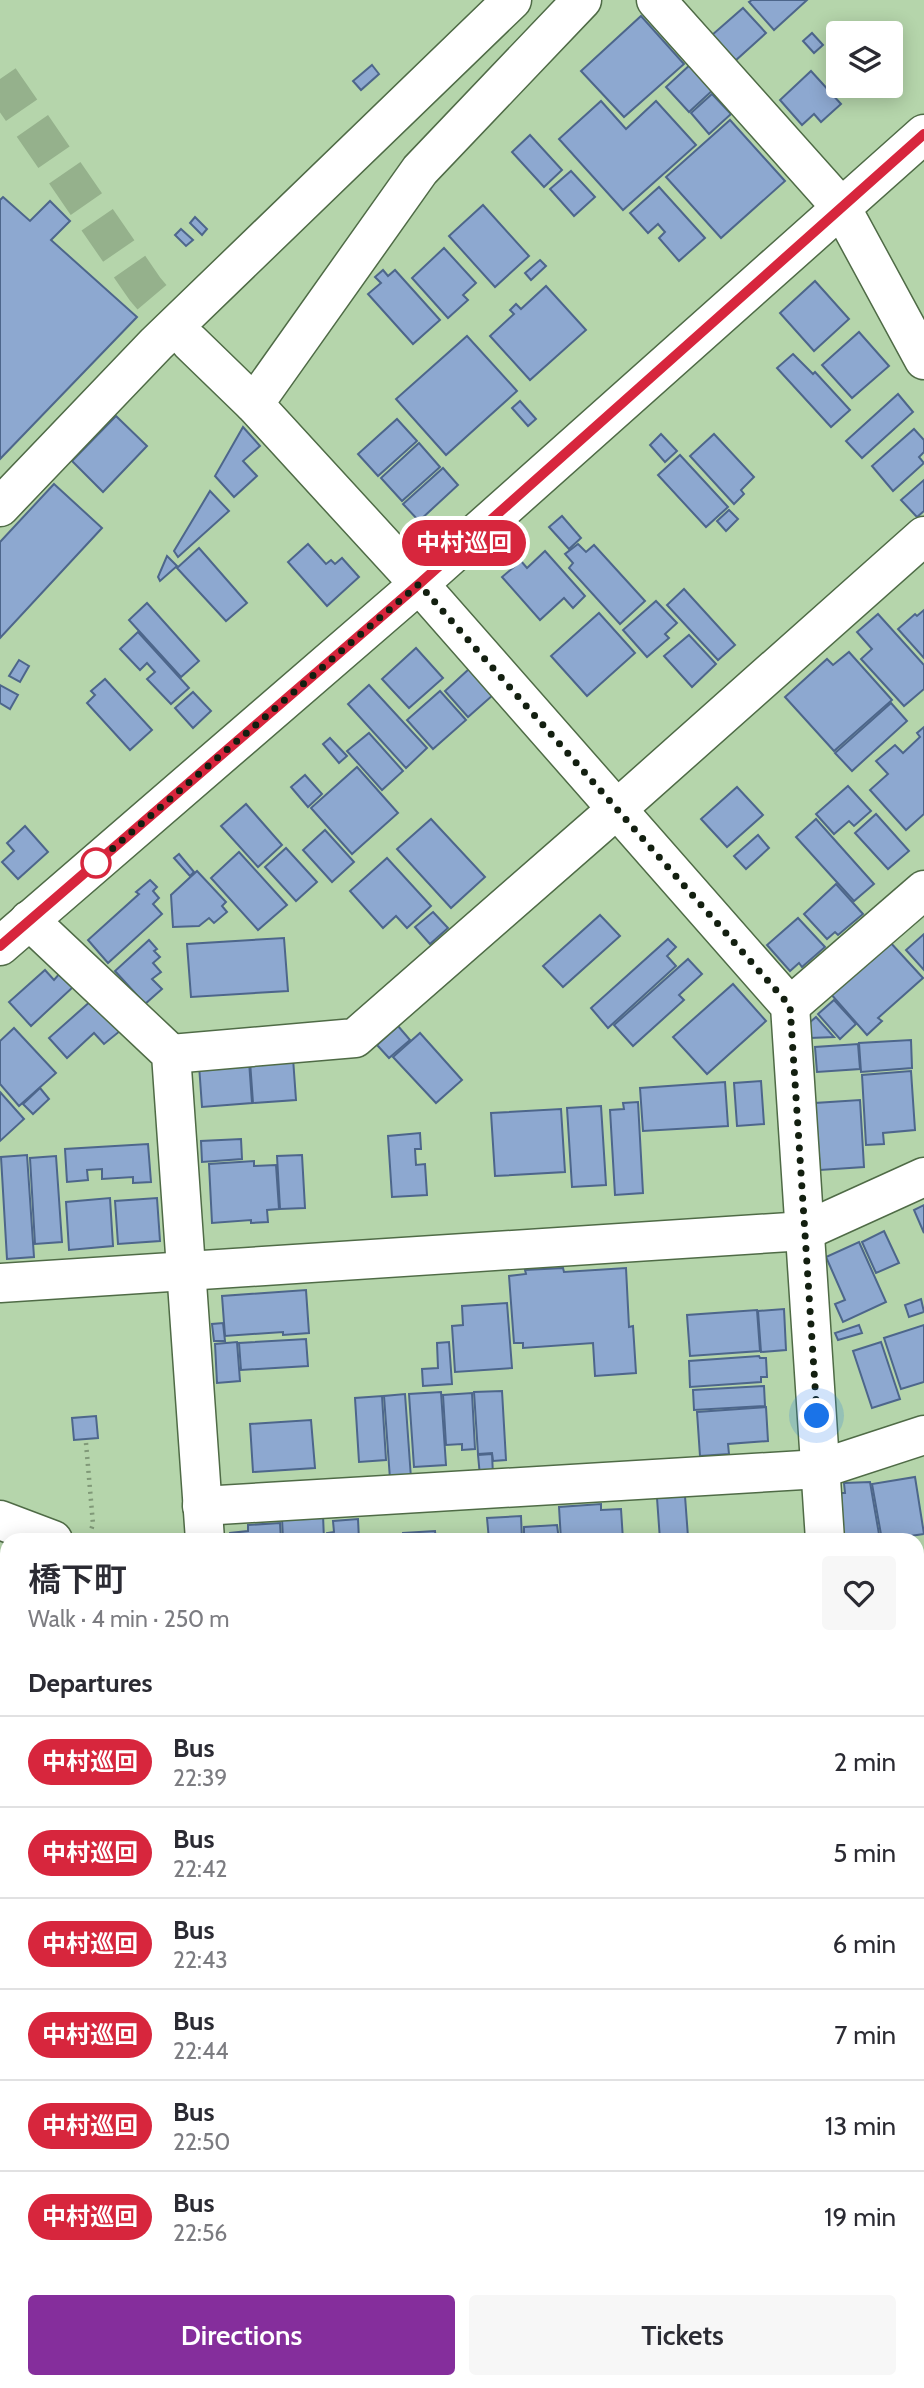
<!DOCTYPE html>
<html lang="en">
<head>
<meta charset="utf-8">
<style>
  :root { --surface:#fff; --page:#f7f7f7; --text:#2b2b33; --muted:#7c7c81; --line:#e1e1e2; --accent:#852e9c }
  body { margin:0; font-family:Cabin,"Noto Sans JP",sans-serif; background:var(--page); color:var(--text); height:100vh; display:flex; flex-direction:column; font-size:26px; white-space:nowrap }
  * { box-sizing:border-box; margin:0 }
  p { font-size:23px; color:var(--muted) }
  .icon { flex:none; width:38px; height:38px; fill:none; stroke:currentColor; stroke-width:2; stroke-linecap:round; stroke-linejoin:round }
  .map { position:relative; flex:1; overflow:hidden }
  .drawer { position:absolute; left:0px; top:1533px; width:924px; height:856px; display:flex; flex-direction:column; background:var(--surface); border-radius:21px 21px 0 0; box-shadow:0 4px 18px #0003 }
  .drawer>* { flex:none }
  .badge { padding:0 14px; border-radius:23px; font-size:24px; line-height:46px }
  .tools { position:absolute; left:826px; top:21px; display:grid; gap:14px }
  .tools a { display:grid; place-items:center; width:77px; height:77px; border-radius:7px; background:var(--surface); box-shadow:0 4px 18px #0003; font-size:35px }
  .you { position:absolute; width:35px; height:35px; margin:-18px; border:5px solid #fff; border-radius:50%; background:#1a73e8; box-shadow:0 0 0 10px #1a73e833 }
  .map>.badge { position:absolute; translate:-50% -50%; box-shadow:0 0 0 4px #fff }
  h2 { padding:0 28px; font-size:26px; line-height:63px }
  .round { display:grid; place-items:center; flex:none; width:74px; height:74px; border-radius:7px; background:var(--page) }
  .summary { display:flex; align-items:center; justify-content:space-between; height:119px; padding:0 28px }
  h1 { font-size:33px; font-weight:600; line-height:52px }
  .primary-button { display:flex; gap:14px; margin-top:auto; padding:14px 28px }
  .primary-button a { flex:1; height:80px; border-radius:7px; background:var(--accent); color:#fff; font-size:28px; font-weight:600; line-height:80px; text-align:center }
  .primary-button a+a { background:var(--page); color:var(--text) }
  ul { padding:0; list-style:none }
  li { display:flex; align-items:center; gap:21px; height:91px; padding:0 28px; border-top:2px solid var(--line) }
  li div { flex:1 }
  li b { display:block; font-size:26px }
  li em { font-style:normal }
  li .badge { min-width:77px; font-weight:700; text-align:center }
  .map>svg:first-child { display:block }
</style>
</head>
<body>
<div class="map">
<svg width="924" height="2388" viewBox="0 0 924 2388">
  <rect width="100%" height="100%" fill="#b5d5ab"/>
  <!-- building -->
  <g fill="#8da8d0" stroke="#4d668b" stroke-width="2">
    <polygon points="752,0 807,0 774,30 749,2"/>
    <polygon points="743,8 766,33 735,61 712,35"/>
    <polygon points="641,16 684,64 624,117 581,71"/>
    <polygon points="812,33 823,45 814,53 803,41"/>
    <polygon points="692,63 715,88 689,112 666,87"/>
    <polygon points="372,65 379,74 361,90 353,81"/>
    <polygon points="811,71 841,104 821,122 814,114 802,125 780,100"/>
    <polygon points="712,94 731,114 709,134 691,113"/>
    <polygon points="601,101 626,129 656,101 696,145 623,210 559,139"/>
    <polygon points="730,120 785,181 721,238 666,177"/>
    <polygon points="530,135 562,170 544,187 512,152"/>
    <polygon points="571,171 595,197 574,216 550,189"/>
    <polygon points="659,187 705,238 679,261 659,238 665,232 658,224 648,233 630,213"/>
    <polygon points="3,197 30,221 50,201 70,221 51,240 137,317 0,459 0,200"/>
    <polygon points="483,205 529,256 495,287 449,236"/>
    <polygon points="195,217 207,229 202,235 190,223"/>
    <polygon points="181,229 193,240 186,246 175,235"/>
    <polygon points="444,248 476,283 463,295 468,300 448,318 412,278"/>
    <polygon points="540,260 546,266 531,280 525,273"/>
    <polygon points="383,270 388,276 395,270 440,320 413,344 368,294 381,283 375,277"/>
    <polygon points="815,281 849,319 814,351 780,313"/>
    <polygon points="546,286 586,330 530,380 490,336 514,314 510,310 516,304 521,309"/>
    <polygon points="859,332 889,366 852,398 822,365"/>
    <polygon points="467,336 517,391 446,455 396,399"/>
    <polygon points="793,354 813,374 815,372 850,410 831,427 777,368"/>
    <polygon points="898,394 913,412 862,458 846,441"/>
    <polygon points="520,401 536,419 528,426 512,408"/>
    <polygon points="116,416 147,446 103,492 72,461"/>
    <polygon points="397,419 417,441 378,476 358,454"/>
    <polygon points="243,427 260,446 243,461 257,476 234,497 215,476"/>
    <polygon points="914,429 924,440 924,452 919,457 924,463 893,491 872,466"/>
    <polygon points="661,434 677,451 665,462 650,445"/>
    <polygon points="714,434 754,477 741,490 744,494 734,504 690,456"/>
    <polygon points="419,443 440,467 402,501 381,478"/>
    <polygon points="680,455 728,507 706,527 658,475"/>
    <polygon points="443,468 458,485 419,521 403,504"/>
    <polygon points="924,480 924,511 917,517 901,500"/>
    <polygon points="54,484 102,528 0,638 0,542"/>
    <polygon points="210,491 229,511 178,557 174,551"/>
    <polygon points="729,510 738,519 726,531 717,521"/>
    <polygon points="562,516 581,538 569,549 549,527"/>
    <polygon points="308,544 326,564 331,560 335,564 342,558 359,577 327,606 288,562"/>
    <polygon points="578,544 586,552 594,545 645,601 620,624 569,568 573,563 565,554"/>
    <polygon points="199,548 247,603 226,621 177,568"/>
    <polygon points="545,551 585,596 573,608 564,598 540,620 502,577 521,561 527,568"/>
    <polygon points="167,556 177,566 160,581 158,577"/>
    <polygon points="684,589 735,645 718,660 667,605"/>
    <polygon points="656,601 677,623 665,634 669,638 647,657 623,630"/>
    <polygon points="147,603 199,661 181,677 129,620"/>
    <polygon points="924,610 924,658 898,629 915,614 917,616"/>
    <polygon points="599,613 635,653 587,696 551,656"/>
    <polygon points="878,614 924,665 924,689 904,706 861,659 872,649 857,632"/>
    <polygon points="138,632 189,688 171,704 147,679 155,672 147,663 140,670 120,649"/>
    <polygon points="689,635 716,664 692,687 664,656"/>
    <polygon points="416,648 443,678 409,708 382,679"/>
    <polygon points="849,652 892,700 834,751 785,697 827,659 833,665"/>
    <polygon points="19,660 29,666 20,682 9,676"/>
    <polygon points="469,669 493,695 468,717 445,691"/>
    <polygon points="105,679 152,730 130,750 87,703 95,695 91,691"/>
    <polygon points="0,685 18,695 10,709 0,703"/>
    <polygon points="369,685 427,748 406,768 348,704"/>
    <polygon points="440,691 466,720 433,749 407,720"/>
    <polygon points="193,692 211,711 193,728 175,708"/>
    <polygon points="891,703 907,721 852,771 835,753"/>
    <polygon points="924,727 924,814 906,830 870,790 888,774 876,761 895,745 903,753 920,737 917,733"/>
    <polygon points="369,733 403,771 382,790 347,751"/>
    <polygon points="330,738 347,756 339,763 323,744"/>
    <polygon points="357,767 398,813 352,854 311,808"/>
    <polygon points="305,775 322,794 308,807 291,787"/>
    <polygon points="848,786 871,811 854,826 849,821 834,834 816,814"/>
    <polygon points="737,787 763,815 727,847 701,819"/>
    <polygon points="246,804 282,845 258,867 221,826"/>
    <polygon points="876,814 909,851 888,869 855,833"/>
    <polygon points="431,819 485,877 451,908 397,849"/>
    <polygon points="816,819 874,884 854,901 796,837"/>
    <polygon points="25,826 48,852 18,879 2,862 14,851 7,843"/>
    <polygon points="325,830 354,862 332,882 303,850"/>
    <polygon points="758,835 769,848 746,869 734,856"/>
    <polygon points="286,848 317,882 296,901 265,867"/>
    <polygon points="239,852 287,905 258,930 211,878"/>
    <polygon points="179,854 194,872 190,876 174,858"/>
    <polygon points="387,858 431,906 407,928 396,916 383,928 350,891"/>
    <polygon points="197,871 226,902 222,906 227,912 214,923 209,918 199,926 173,927 171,895"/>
    <polygon points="150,880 157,887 153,891 159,898 153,904 162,914 108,963 88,940 139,894 136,892"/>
    <polygon points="836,884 863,914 838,935 835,932 827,939 804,914"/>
    <polygon points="433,912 448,928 430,944 415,927"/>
    <polygon points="600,915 620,936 563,987 543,966"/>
    <polygon points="798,918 825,947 802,967 799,963 790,971 767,945"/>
    <polygon points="924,934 924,970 906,950"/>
    <polygon points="284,938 288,991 191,997 187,944"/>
    <polygon points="668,939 676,947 667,956 676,966 608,1028 591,1008"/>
    <polygon points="149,940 157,949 154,951 160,957 153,963 161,972 152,979 162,989 145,1004 115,971"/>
    <polygon points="889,941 923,978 878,1018 882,1021 867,1035 830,993"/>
    <polygon points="688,959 702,974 679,995 684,1000 633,1046 614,1025"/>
    <polygon points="45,970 54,980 60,973 73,987 31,1026 9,1002"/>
    <polygon points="733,984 766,1021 707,1074 673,1037"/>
    <polygon points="92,1000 120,1031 104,1044 94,1033 67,1058 49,1038"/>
    <polygon points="834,1000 856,1024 840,1039 818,1014"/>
    <polygon points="816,1017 834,1037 810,1038 809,1023"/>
    <polygon points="398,1026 410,1040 389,1058 377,1045"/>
    <polygon points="14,1028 56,1073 19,1106 0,1084 0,1041"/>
    <polygon points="420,1033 462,1080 436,1103 393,1057"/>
    <polygon points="911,1040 912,1068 861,1072 859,1043"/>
    <polygon points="858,1044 860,1069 817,1072 815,1047"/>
    <polygon points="293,1058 296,1100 253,1103 250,1061"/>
    <polygon points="249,1061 252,1103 202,1107 199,1065"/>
    <polygon points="911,1071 915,1130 883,1133 884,1144 866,1145 862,1075"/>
    <polygon points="761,1081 764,1124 737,1126 734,1083"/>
    <polygon points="725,1082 728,1126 643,1131 640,1088"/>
    <polygon points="40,1088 49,1099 33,1114 23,1104"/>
    <polygon points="0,1092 24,1119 0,1141"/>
    <polygon points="860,1100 864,1167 820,1170 815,1103"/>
    <polygon points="638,1102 643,1193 615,1195 610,1110 624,1109 623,1103"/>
    <polygon points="601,1106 606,1185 572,1187 567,1108"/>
    <polygon points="561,1109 565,1172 495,1176 491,1113"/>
    <polygon points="420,1133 421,1149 415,1149 416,1165 425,1164 427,1195 392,1197 388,1136"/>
    <polygon points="241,1139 242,1159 202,1162 201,1141"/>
    <polygon points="148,1144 151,1182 133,1183 133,1177 102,1179 102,1169 87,1170 88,1180 67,1182 65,1149"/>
    <polygon points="27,1155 34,1257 7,1259 1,1157"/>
    <polygon points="302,1155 305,1208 280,1209 277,1156"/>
    <polygon points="56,1156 62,1242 35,1244 30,1158"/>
    <polygon points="254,1161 254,1166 276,1165 279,1209 267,1210 268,1222 251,1223 251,1220 212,1223 209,1164"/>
    <polygon points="110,1198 113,1246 69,1250 66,1202"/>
    <polygon points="157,1198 160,1241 118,1244 115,1201"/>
    <polygon points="924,1205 924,1233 914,1210"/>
    <polygon points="884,1231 899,1263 876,1273 862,1242"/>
    <polygon points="859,1242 886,1302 843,1322 835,1304 845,1300 826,1257"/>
    <polygon points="563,1268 564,1272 626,1268 629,1327 633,1326 636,1373 595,1376 593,1343 523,1348 523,1343 514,1343 509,1276 526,1274 525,1270"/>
    <polygon points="306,1290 309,1333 283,1335 283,1332 225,1336 222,1296"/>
    <polygon points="921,1299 924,1312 909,1317 905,1305"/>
    <polygon points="507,1303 512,1368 455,1372 452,1326 463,1325 462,1306"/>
    <polygon points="784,1309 786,1350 761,1352 758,1311"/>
    <polygon points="757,1310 760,1351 690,1356 687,1315"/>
    <polygon points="223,1323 225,1341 214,1341 212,1324"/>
    <polygon points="859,1325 862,1333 838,1340 835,1333"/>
    <polygon points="924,1325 924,1382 901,1389 884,1338"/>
    <polygon points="306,1339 308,1366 241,1370 239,1343"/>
    <polygon points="237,1342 240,1381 217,1383 215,1344"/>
    <polygon points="449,1342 452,1384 423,1386 422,1369 438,1368 437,1343"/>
    <polygon points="881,1342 900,1399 872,1408 853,1351"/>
    <polygon points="759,1356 760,1358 766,1358 767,1377 761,1377 761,1382 690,1387 689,1361"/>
    <polygon points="764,1386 765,1406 694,1410 693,1390"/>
    <polygon points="502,1391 506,1460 493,1461 492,1453 478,1454 474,1392"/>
    <polygon points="441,1392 446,1465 414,1467 409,1394"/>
    <polygon points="472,1393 475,1449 462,1450 462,1444 446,1445 443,1395"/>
    <polygon points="405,1394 411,1478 390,1479 384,1396"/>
    <polygon points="382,1396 386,1460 359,1462 355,1398"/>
    <polygon points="766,1407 768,1441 728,1444 729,1454 700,1456 697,1412"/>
    <polygon points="96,1416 98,1438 74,1440 72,1418"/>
    <polygon points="311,1420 315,1468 253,1472 250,1424"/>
    <polygon points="492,1454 493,1475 480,1476 478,1455"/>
    <polygon points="915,1477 924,1534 882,1540 872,1484"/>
    <polygon points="870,1482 880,1540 843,1540 840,1493 845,1493 844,1483"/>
    <polygon points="685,1496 688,1537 698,1536 698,1540 660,1540 657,1498"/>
    <polygon points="601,1504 601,1510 621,1509 623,1540 561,1540 559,1507"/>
    <polygon points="323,1515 324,1540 283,1540 282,1518"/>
    <polygon points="521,1516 522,1540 489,1540 487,1518"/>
    <polygon points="358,1519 359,1540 327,1540 327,1533 334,1532 333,1521"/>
    <polygon points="280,1523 281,1540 230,1540 230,1533 248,1531 248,1525"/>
    <polygon points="557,1525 559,1540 524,1540 524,1527"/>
    <polygon points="435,1531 436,1540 403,1540 403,1533"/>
    <polygon points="924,1559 924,1591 917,1592 917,1560"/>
    <polygon points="924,1594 924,1644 918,1644 917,1595"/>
    <polygon points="924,1714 924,1778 917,1778 917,1715"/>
    <polygon points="0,1787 3,1787 7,1843 0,1844"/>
    <rect x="917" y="1795" width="7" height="48"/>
    <rect x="917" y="1862" width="7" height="44"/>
    <polygon points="7,1871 7,1935 0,1935 0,1872"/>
    <rect x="0" y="2044" width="7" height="77"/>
    <polygon points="917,2066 924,2066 924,2101 918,2101"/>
    <rect x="917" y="2104" width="7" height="50"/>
    <polygon points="0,2138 7,2138 7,2183 0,2184"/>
    <rect x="917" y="2190" width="7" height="79"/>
    <polygon points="917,2270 924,2270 924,2310 918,2311"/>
    <polygon points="924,2323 924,2350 917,2350 917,2324"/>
    <polygon points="0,2339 7,2339 7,2382 20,2382 20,2388 0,2388"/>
    <polygon points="20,2382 50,2382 50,2388 21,2388"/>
    <polygon points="55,2382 100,2382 100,2388 56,2388"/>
    <rect x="110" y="2382" width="25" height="6"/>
  </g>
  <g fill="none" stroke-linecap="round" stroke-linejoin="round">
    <!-- minor-tunnel -->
    <polyline stroke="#95b18c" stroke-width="38" stroke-dasharray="38 19" stroke-linecap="butt" points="0,79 145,289 190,342"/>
    <!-- minor casing -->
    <g stroke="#4f6b46" stroke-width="41">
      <g id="minor">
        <polyline points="656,0 841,207 924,360"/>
        <polyline points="190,342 254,404 419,584 790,1006 825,1540"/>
        <polyline points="254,404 420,170 582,0"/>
        <polyline points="0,507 156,344 512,0"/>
        <polyline points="29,920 171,1054 205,1540"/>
        <polyline points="0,946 419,584 924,134"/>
        <polyline points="790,1006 924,890"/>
        <polyline points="171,1054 355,1038 617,809 924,536"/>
        <polyline points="0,1283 805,1231 924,1177"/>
        <polyline points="202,1506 820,1469 924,1435"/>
        <polyline points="0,1520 53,1540"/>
        <polyline points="917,1681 924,1680"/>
        <polyline points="0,1754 7,1753"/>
        <polyline points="917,1930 924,1929"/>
        <polyline points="0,1996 7,1996"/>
        <polyline points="917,2174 924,2174"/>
        <polyline points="0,2232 7,2232"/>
        <polyline points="262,2382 263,2388"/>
        <polyline points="879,2382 880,2388"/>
      </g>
    </g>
    <!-- path -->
    <polyline stroke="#809978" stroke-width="4.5" stroke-dasharray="2 5" stroke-linecap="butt" points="86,1443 93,1524 90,1533"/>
    <!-- minor -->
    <use href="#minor" stroke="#fff" stroke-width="38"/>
  </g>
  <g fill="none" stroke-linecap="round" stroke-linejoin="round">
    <!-- line casing -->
    <g stroke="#fff" stroke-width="16">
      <polyline id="line" points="0,946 419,584 924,134"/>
    </g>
    <!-- line -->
    <use href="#line" stroke="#d7263d" stroke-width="10"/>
    <!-- walk -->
    <polyline stroke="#131f10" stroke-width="7" stroke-dasharray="0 12.6" points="96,863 90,868 419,584 790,1006 817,1416"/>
  </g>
  <!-- markers -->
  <circle fill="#fff" stroke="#d7263d" stroke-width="3.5" cx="96" cy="863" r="14"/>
</svg>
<div class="tools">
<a><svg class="icon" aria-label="layers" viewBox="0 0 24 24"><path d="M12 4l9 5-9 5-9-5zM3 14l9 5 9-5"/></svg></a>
</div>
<div class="you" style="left:817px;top:1416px"></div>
<b class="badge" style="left:464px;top:543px;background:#d7263d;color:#fff">中村巡回</b>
<section class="drawer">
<div class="summary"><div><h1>橋下町</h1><p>Walk · 4 min · 250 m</p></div><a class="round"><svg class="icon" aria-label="heart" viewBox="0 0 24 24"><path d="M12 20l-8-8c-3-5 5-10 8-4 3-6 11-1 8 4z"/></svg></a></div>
<h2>Departures</h2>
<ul>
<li><span class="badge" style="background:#d7263d;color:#fff">中村巡回</span><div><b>Bus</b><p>22:39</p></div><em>2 min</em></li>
<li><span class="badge" style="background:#d7263d;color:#fff">中村巡回</span><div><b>Bus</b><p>22:42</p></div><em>5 min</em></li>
<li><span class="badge" style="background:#d7263d;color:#fff">中村巡回</span><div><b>Bus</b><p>22:43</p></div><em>6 min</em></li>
<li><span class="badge" style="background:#d7263d;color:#fff">中村巡回</span><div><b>Bus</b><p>22:44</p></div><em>7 min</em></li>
<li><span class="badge" style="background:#d7263d;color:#fff">中村巡回</span><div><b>Bus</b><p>22:50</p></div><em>13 min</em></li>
<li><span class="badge" style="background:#d7263d;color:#fff">中村巡回</span><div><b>Bus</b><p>22:56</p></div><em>19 min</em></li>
</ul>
<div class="primary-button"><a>Directions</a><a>Tickets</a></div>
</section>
</div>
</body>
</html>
